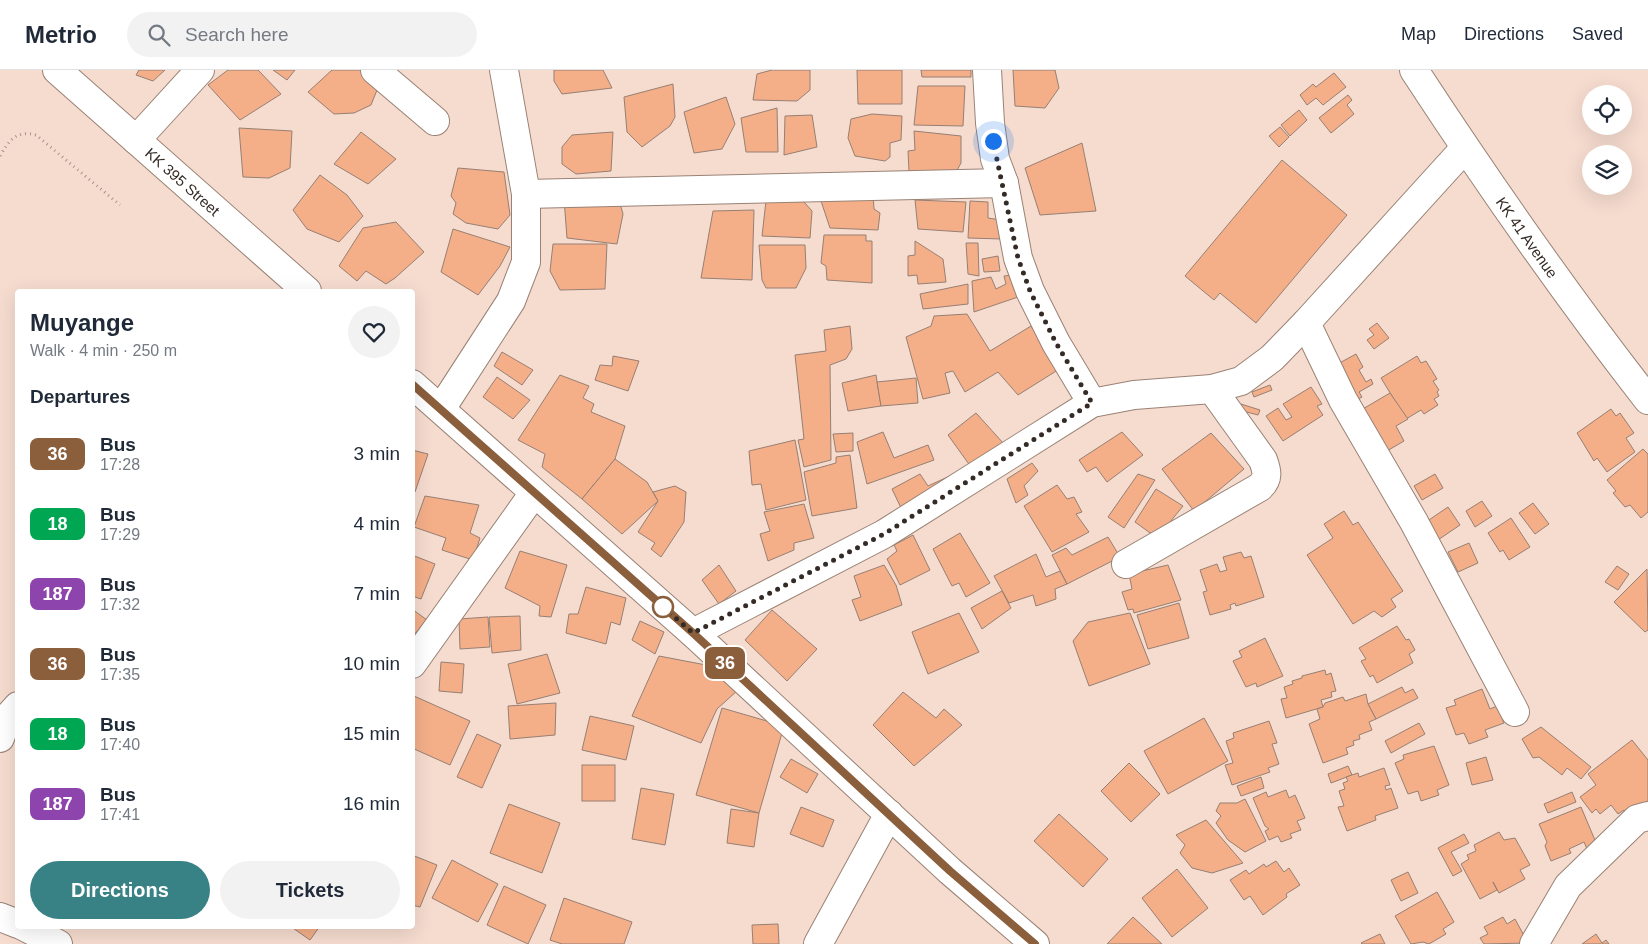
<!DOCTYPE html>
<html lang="en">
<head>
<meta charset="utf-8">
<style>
  :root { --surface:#fff; --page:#f2f2f3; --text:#1f2937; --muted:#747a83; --line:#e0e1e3; --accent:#388185 }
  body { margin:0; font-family:Helvetica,sans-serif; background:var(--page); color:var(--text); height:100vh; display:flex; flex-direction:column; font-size:19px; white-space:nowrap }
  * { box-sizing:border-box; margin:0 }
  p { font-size:16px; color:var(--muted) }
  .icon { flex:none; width:28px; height:28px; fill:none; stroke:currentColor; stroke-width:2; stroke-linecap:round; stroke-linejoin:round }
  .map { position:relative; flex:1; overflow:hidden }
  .panel { position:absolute; left:15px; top:219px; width:400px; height:640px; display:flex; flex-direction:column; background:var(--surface); border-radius:5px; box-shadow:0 5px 20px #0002 }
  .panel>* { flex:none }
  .badge { padding:0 10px; border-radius:8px; font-size:18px; line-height:32px }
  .fabs { position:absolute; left:1582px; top:15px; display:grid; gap:10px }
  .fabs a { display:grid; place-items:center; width:50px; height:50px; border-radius:50%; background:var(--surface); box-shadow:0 5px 20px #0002; font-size:25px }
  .you { position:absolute; width:25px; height:25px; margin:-12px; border:4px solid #fff; border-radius:50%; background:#1a73e8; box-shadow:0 0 0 8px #1a73e833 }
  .map>.badge { position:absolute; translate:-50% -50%; box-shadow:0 0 0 2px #fff }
  h2 { padding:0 15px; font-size:19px; line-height:45px }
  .round { display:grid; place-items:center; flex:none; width:52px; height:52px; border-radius:26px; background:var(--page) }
  .overview { display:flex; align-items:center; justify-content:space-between; height:85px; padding:0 15px }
  h1 { font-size:24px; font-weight:700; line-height:38px }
  .action { display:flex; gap:10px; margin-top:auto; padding:10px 15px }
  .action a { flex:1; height:58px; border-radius:30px; background:var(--accent); color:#fff; font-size:20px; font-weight:700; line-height:58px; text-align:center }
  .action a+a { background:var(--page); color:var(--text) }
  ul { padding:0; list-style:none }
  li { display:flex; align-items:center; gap:15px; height:70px; padding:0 15px }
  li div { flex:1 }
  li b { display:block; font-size:19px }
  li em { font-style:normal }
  li .badge { min-width:55px; font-weight:700; text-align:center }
  header { display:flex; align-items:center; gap:30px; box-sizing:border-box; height:70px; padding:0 25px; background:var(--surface); border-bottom:1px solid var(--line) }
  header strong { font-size:24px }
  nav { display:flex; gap:28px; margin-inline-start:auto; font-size:18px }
  .search { width:350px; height:45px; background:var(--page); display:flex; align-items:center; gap:12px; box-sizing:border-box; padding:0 18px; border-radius:28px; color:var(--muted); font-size:19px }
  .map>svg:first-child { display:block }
</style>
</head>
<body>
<header>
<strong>Metrio</strong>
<div class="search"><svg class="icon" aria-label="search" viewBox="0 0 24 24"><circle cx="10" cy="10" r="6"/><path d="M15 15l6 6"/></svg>Search here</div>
<nav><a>Map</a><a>Directions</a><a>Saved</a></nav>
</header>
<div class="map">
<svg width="1648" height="874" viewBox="0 0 1648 874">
  <rect width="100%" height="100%" fill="#f6dccf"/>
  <!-- building -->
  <g fill="#f4af89" stroke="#977f73">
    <polygon points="139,0 165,0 153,11 136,5"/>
    <polygon points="228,0 258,0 281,24 240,50 208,15"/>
    <polygon points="273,0 295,0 287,10"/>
    <polygon points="332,0 365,0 379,15 371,35 354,43 334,44 308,22"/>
    <polygon points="554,0 603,0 612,18 562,24 554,11"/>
    <polygon points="772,0 810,0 810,20 797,31 753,30 757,4"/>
    <polygon points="857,0 902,0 902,34 858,34"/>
    <polygon points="921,0 971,0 971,7 922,7"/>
    <polygon points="1013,0 1055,0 1059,18 1045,38 1015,36"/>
    <polygon points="1334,3 1346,17 1323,35 1316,28 1307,35 1300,25 1313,14 1316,17"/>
    <polygon points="673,14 675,47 670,56 642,77 627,62 624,27"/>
    <polygon points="918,16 965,16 963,56 914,55"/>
    <polygon points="1348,25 1352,30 1347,35 1354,44 1331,63 1319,48"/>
    <polygon points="726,27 735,54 722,79 694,83 684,42"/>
    <polygon points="777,38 778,82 746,82 741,48"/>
    <polygon points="1299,40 1307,50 1290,66 1281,55"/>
    <polygon points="872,44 902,46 901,70 890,73 890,87 885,91 855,86 848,68 851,49"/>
    <polygon points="812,45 817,77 784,85 785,46"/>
    <polygon points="1280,57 1289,67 1279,77 1269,66"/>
    <polygon points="239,58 292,61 290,98 269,108 243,107"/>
    <polygon points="914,61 961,66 961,93 954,106 909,102 908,81 915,80"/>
    <polygon points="361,62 396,89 368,114 334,94"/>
    <polygon points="613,62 611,101 576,104 562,94 562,77 572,65"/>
    <polygon points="1082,73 1096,141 1040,145 1025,98"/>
    <polygon points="1282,90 1347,145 1256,253 1220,223 1214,230 1185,206"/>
    <polygon points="458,98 504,102 510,145 498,159 466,153 453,144 456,133 451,126"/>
    <polygon points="320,105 347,125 363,146 339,172 307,159 293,140"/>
    <polygon points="840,120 873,124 874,139 880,143 878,160 830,158 821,131"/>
    <polygon points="767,122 796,123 812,141 810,168 762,166"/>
    <polygon points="564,129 619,130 623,144 617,174 567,168"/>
    <polygon points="915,130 966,132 963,162 918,159"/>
    <polygon points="970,131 988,132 988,148 1001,150 1002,169 968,168"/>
    <polygon points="754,140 752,210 701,208 713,141"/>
    <polygon points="396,152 424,182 395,208 386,214 366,201 357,211 339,196 363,158"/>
    <polygon points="453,159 510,177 500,196 478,225 441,202"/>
    <polygon points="824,165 866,165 866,171 872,171 872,213 827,210 826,196 821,193"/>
    <polygon points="915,171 943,189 946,212 918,214 917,205 908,206 908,186 915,185"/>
    <polygon points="966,173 978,173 979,206 968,204"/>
    <polygon points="553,174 607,174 605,219 560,220 550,201"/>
    <polygon points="759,175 805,175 806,198 796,218 766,218 762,210"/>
    <polygon points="998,186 1000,201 984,202 982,189"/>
    <polygon points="1012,205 1021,226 974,242 972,211 991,207 996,219 1006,214 1004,206"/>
    <polygon points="968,214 968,234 923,239 920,224"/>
    <polygon points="967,244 990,281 1031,256 1061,298 1018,325 998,302 965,322 953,301 945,303 950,323 923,329 906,267 931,256 934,246"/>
    <polygon points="1377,253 1389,268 1374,279 1367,270 1374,265 1369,259"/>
    <polygon points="850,256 852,279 846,289 830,295 831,390 804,397 798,370 804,369 795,285 826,281 824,260"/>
    <polygon points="502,282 533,300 522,315 494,296"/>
    <polygon points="1356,284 1363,297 1359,300 1366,312 1371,309 1373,314 1359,322 1362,327 1353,332 1334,296"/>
    <polygon points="613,286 639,291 628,321 595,310 600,295 612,296"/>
    <polygon points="1417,286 1421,293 1426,291 1437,309 1433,311 1439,320 1437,322 1439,326 1434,329 1438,335 1424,344 1421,340 1406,349 1381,308"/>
    <polygon points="560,305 589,316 583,328 594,334 591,342 625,356 615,389 582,429 542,397 545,384 518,370"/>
    <polygon points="876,305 881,336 848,341 842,313"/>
    <polygon points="497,307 530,330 513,349 483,327"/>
    <polygon points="916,308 918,333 881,336 877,312"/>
    <polygon points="1270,315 1272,320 1254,327 1252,322"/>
    <polygon points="1311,317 1322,334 1317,336 1323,345 1283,371 1266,346 1278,338 1286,350 1292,347 1283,334"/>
    <polygon points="1390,323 1408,349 1396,356 1404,371 1380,385 1356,343"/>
    <polygon points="1241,334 1260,340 1258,345 1239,340"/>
    <polygon points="1611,339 1616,346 1620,343 1634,363 1626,368 1635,382 1607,402 1597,388 1594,391 1577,363"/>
    <polygon points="976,343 1004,374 971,397 948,365"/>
    <polygon points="883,362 894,388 928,375 934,390 867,414 857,372"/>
    <polygon points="1122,362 1143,385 1107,412 1096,397 1087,402 1079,390"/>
    <polygon points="853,363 853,381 836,382 833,364"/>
    <polygon points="1211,363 1244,399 1194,441 1162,399"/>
    <polygon points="795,370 806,430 766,440 761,414 752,415 749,381"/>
    <polygon points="1643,379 1648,384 1648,442 1641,448 1630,435 1625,437 1613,423 1616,421 1607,410"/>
    <polygon points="412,380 428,384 415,422 412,422"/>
    <polygon points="850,385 857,438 812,446 804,402 836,393 836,387"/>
    <polygon points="615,389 647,412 658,431 622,464 582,429"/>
    <polygon points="1032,393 1038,401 1024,416 1028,425 1016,433 1007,409"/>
    <polygon points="920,404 928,416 954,404 903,442 892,419"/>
    <polygon points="1138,404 1155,410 1124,458 1108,447"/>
    <polygon points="1435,404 1443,418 1422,430 1414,416"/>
    <polygon points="1057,415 1067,429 1074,427 1082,442 1076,444 1089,462 1052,482 1024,436"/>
    <polygon points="675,416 686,422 684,452 661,487 651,479 655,473 638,462 658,431 653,422"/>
    <polygon points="1156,419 1183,436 1157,468 1135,452"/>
    <polygon points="425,426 479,435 470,463 480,468 473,490 442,480 446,468 414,457"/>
    <polygon points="1482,431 1492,446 1475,457 1466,441"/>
    <polygon points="1533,433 1549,454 1535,464 1519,443"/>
    <polygon points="804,434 814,468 794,473 794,480 768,491 760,464 770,461 764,442"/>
    <polygon points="1448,437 1460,455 1435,472 1423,454"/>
    <polygon points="1344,441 1353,455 1358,452 1403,521 1391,529 1396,537 1382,547 1374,541 1353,554 1307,485 1333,468 1324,454"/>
    <polygon points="1511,448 1530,477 1509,490 1503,480 1500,482 1488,463"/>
    <polygon points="960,463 990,513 966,527 959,513 952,516 933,479"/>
    <polygon points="913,465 930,500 900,515 887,489 897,481 894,475"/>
    <polygon points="1108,467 1120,487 1067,514 1052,485 1066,478 1072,485"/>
    <polygon points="1469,473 1478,493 1458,502 1448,482"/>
    <polygon points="520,481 567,495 551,547 539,546 540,536 505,518"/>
    <polygon points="1241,482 1244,488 1251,486 1264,527 1236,536 1235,533 1230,535 1231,539 1210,545 1203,522 1207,521 1200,500 1217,494 1220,502 1227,500 1223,487"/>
    <polygon points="1036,484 1046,507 1060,501 1067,514 1055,519 1056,529 1036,536 1033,525 1009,533 994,506"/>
    <polygon points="412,485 435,494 421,529 412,526"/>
    <polygon points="719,495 736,521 719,534 702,510"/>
    <polygon points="884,495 896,515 902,535 860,551 852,530 861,527 854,506"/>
    <polygon points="1168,495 1181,530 1134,543 1133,539 1128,540 1122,522 1132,519 1129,504"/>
    <polygon points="1617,496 1629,504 1618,520 1605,512"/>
    <polygon points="1647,499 1648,560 1645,562 1614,532"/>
    <polygon points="586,517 626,528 620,555 611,552 606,574 566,563 569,544 578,544"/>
    <polygon points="1002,521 1011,538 982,559 971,538"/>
    <polygon points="1179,533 1189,568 1148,579 1137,545"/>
    <polygon points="412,539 427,550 412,567"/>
    <polygon points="772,540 817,579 787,611 745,570"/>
    <polygon points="959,543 979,582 928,604 912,562"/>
    <polygon points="1130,543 1150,594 1089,616 1073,571 1088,552"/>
    <polygon points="520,546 521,580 492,583 489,547"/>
    <polygon points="488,547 490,577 460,579 459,549"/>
    <polygon points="640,551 664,562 655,584 632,570"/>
    <polygon points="1397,556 1406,570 1409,569 1415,580 1409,584 1413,593 1377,613 1373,605 1370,607 1361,591 1366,589 1359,578"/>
    <polygon points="1265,568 1283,606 1257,617 1256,613 1246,617 1233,591 1242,587 1239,581"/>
    <polygon points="547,584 560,623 517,634 508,594"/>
    <polygon points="659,586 706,595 738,620 717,639 701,673 632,646"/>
    <polygon points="441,592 464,594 462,623 439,621"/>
    <polygon points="1325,600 1326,605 1331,603 1336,621 1331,622 1332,627 1321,630 1323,637 1286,648 1281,629 1287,628 1284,617 1293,614 1292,611 1302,608 1302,606"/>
    <polygon points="1402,617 1405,623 1413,619 1418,628 1376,649 1368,634"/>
    <polygon points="1482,619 1490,639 1497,636 1504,653 1485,660 1488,667 1469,674 1464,663 1456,665 1446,638 1456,635 1454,630"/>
    <polygon points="903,622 936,648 944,639 962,655 914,696 873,655"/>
    <polygon points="1366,624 1368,634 1376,649 1369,652 1372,660 1359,665 1360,669 1353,671 1354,675 1346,678 1348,684 1323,693 1309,654 1320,649 1317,639 1323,637 1325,633 1343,627 1345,631"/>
    <polygon points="414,626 470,651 450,695 412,678"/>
    <polygon points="556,633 555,665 510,669 508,636"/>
    <polygon points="722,638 784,656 759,743 696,725"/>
    <polygon points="590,646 634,656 626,690 582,680"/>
    <polygon points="1204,648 1228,691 1168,724 1144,681"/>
    <polygon points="1269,651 1277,673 1272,674 1279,694 1268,698 1270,702 1232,715 1225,695 1233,693 1226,671 1234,668 1233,663"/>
    <polygon points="1419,653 1425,664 1391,683 1385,671"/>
    <polygon points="1541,657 1591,697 1581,709 1567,698 1562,705 1539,687 1533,688 1522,669"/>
    <polygon points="477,664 501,675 482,718 457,707"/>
    <polygon points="1632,670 1648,690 1648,735 1630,749 1624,740 1618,744 1611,735 1600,744 1596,739 1592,743 1580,727 1596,715 1588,704"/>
    <polygon points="1434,676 1449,715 1437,720 1439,725 1421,731 1418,721 1408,724 1395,693 1404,689 1403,685"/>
    <polygon points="1486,687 1493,710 1472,715 1466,693"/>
    <polygon points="791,689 818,704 807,723 780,707"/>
    <polygon points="1129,693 1160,724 1131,752 1101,721"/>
    <rect x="582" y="695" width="33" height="36"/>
    <polygon points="1348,696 1352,705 1331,713 1328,704"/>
    <polygon points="1384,698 1390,715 1385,716 1386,720 1391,718 1398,738 1375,746 1376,750 1347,761 1338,737 1344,736 1339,721 1345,719 1343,713 1348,711 1346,707 1358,703 1359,707"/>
    <polygon points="1261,707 1264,718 1241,726 1237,716"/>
    <polygon points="641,718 674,724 665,775 632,769"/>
    <polygon points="1286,720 1289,728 1295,725 1305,748 1297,751 1301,760 1290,764 1292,768 1281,772 1278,766 1269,770 1265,761 1269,759 1265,756 1253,728 1266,722 1268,727"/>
    <polygon points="1572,722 1576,732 1548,743 1544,734"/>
    <polygon points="1245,729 1266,771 1245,782 1228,770 1216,753 1221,746 1216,741 1220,733 1237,733"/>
    <polygon points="509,734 560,753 542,803 490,783"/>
    <polygon points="801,737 834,750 823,777 790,764"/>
    <polygon points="1581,737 1597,775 1587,779 1584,772 1569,779 1571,783 1551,791 1545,776 1547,772 1539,754"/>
    <polygon points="731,739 759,743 754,777 727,773"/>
    <polygon points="1059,744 1108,789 1083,817 1034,771"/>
    <polygon points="1206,750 1243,793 1212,803 1192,798 1180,783 1185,775 1176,765"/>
    <polygon points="1499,762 1504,770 1515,768 1530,795 1520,800 1525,809 1499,823 1493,812 1497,820 1480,829 1461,794 1469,789 1467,785 1476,781 1474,775"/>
    <polygon points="1464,764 1469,773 1451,782 1462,801 1453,806 1438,778"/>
    <polygon points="412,785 437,795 420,837 412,835"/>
    <polygon points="452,790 498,814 478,852 432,828"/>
    <polygon points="1276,791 1284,802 1289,798 1300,815 1286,824 1287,827 1263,845 1250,826 1244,830 1230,810 1246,800 1249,804 1264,794 1266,797"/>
    <polygon points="1177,799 1208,838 1172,867 1142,828"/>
    <polygon points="1408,802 1418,823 1401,831 1391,810"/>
    <polygon points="504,816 546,835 528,874 487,855"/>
    <polygon points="1437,822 1454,852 1443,859 1446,864 1429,874 1423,872 1411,874 1395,846"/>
    <polygon points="564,828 632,852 624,874 562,874 550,870"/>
    <polygon points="1133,847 1162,874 1107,874"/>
    <polygon points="1503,847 1507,854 1515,849 1528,873 1484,874 1480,868 1488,864 1484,857"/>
    <polygon points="778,854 779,874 753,874 752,855"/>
    <polygon points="290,856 320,856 310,870"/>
    <polygon points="1380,864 1385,874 1362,874 1361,873"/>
    <polygon points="1596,864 1602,873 1606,870 1609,874 1582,874"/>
  </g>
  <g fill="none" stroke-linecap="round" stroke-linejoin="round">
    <!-- minor casing -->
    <g stroke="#998275" stroke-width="30">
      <g id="minor">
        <path id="s1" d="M57,0L307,221"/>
        <polyline points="375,0 435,51"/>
        <polyline points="987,0 990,53 995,89 1004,113 1018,188 1030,221 1056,273 1092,333"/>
        <path id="s2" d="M1414,0C1488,113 1565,224 1648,330"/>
        <polyline points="136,70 200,0"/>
        <polyline points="526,124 1004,113"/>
        <polyline points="1306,253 1343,330 1414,452 1515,642"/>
        <polyline points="412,314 693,563 950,801 1035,874"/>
        <polyline points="441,339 511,231 526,192 526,124 504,0"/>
        <path d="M1126,494L1260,417C1269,408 1267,401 1263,390L1212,319"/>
        <polyline points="693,563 884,464 1092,333 1134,325 1212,319 1241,311 1272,288 1306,253 1465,78"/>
        <polyline points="412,594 534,423"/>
        <polyline points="0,668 7,648 18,636"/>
        <polyline points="0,847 18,854"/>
        <polyline points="23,856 58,874"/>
        <polyline points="818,874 889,744"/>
        <polyline points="1534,874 1568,816 1637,749 1648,746"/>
      </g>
    </g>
    <!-- path -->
    <path stroke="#a69389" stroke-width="3" stroke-dasharray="1 4" stroke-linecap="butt" d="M0,86C9,70 17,60 36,65L120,135"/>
    <!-- minor -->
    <use href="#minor" stroke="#fff" stroke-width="28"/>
  </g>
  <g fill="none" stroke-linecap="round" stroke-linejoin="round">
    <!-- line casing -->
    <g stroke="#fff" stroke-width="11">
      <polyline id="line" points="412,314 693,563 950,801 1035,874"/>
    </g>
    <!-- line -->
    <use href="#line" stroke="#8b5e3c" stroke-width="8"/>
    <!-- walk -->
    <polyline stroke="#342b26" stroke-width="5" stroke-dasharray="0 9" points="663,537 693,563 884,464 1092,333 1056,273 1030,221 1018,188 993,71"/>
  </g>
  <!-- markers -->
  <circle fill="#fff" stroke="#8b5e3c" stroke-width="2.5" cx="663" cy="537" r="10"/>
  <g text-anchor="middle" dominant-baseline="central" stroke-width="4" stroke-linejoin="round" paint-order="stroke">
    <!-- street labels -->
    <g font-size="15" fill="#342b26" stroke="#fbece3">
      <text stroke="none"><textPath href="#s1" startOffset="168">KK 395 Street</textPath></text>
      <text stroke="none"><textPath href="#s2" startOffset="202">KK 41 Avenue</textPath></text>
    </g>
  </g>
</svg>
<div class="fabs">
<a><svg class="icon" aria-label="locate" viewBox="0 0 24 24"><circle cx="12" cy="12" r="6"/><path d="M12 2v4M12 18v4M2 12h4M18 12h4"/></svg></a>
<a><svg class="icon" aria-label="layers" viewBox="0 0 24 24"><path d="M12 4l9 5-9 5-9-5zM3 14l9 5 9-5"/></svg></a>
</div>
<div class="you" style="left:993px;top:71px"></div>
<b class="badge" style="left:725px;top:593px;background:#8b5e3c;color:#fff">36</b>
<section class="panel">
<div class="overview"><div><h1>Muyange</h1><p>Walk · 4 min · 250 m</p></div><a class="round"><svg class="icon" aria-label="heart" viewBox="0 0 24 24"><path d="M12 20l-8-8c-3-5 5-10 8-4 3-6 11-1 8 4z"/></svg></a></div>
<h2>Departures</h2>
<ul>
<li><span class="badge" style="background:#8b5e3c;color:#fff">36</span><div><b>Bus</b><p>17:28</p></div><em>3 min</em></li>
<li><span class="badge" style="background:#00a651;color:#fff">18</span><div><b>Bus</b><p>17:29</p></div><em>4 min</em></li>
<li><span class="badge" style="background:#8e44ad;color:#fff">187</span><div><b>Bus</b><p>17:32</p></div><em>7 min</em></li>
<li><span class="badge" style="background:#8b5e3c;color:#fff">36</span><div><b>Bus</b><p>17:35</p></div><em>10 min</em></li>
<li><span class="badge" style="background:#00a651;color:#fff">18</span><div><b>Bus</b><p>17:40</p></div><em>15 min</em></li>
<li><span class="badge" style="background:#8e44ad;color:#fff">187</span><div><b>Bus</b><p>17:41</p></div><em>16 min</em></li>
</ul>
<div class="action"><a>Directions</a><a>Tickets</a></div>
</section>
</div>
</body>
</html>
